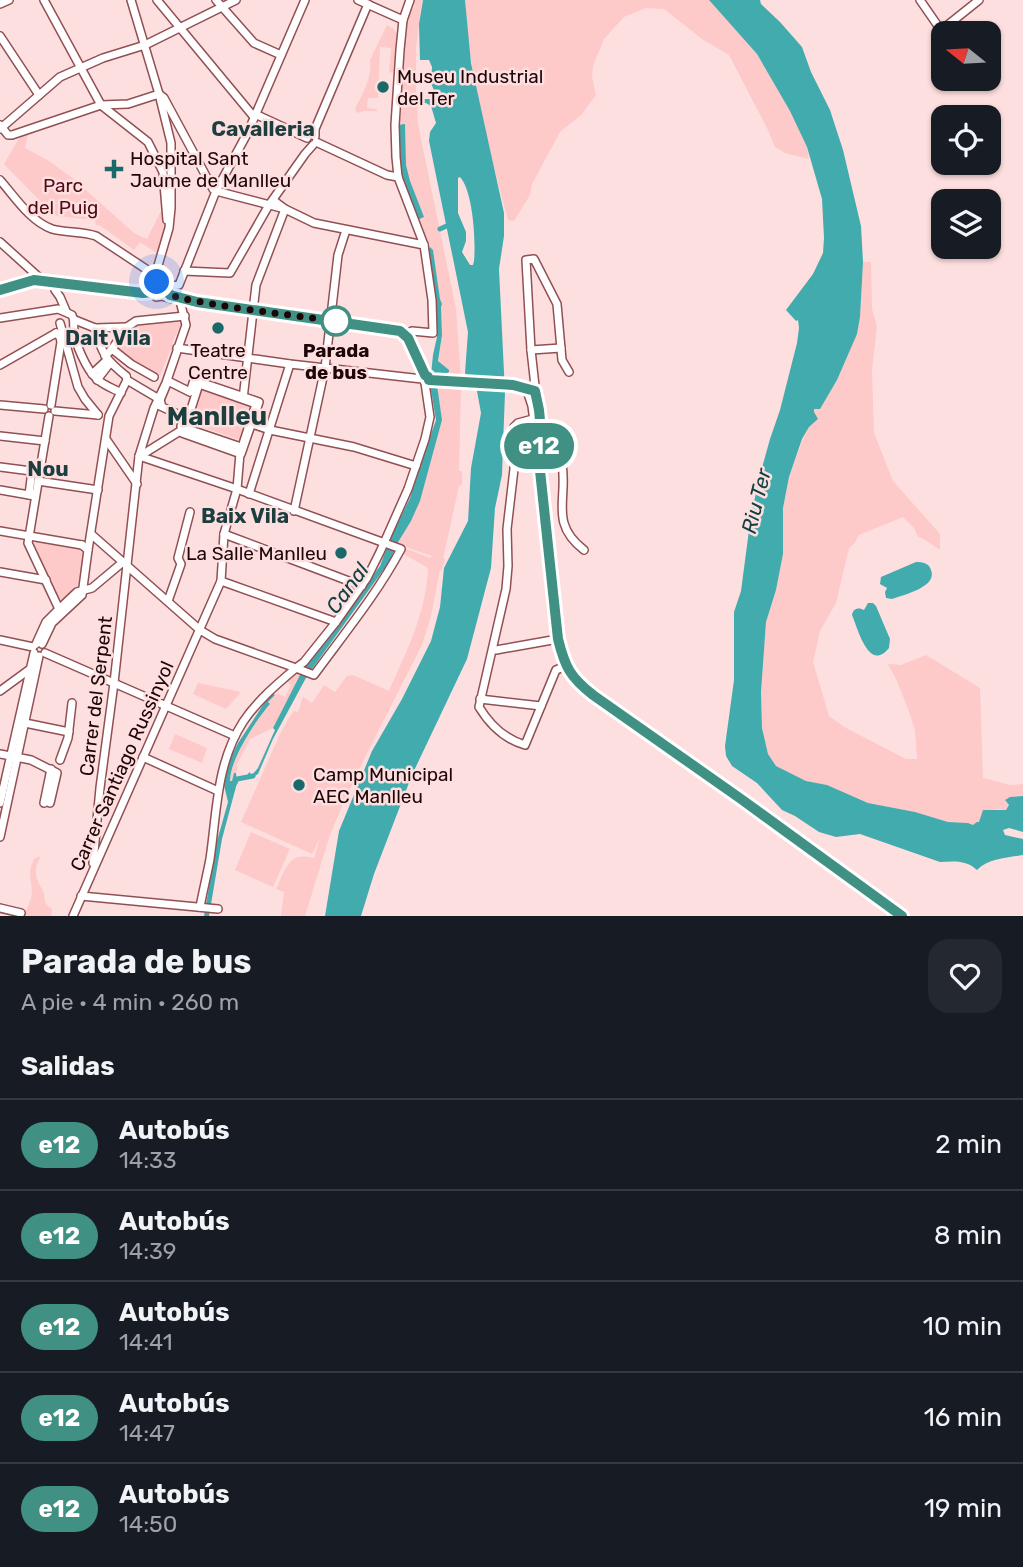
<!DOCTYPE html>
<html lang="es">
<head>
<meta charset="utf-8">
<style>
  :root { --surface:#171b24; --page:#242831; --text:#f1f3f6; --muted:#9ea1a6; --line:#363941 }
  body { margin:0; font-family:Rubik,sans-serif; background:var(--page); color:var(--text); height:100vh; display:flex; flex-direction:column; font-size:26px; white-space:nowrap }
  * { box-sizing:border-box; margin:0 }
  p { font-size:23px; color:var(--muted) }
  .icon { flex:none; width:38px; height:38px; fill:none; stroke:currentColor; stroke-width:2; stroke-linecap:round; stroke-linejoin:round }
  .map { position:relative; height:916px; overflow:hidden }
  .panel { display:flex; flex-direction:column; background:var(--surface); flex:1 }
  .panel>* { flex:none }
  .badge { padding:0 14px; border-radius:23px; font-size:24px; line-height:46px }
  .needle { width:46px; rotate:288deg }
  .tools { position:absolute; left:931px; top:21px; display:grid; gap:14px }
  .tools a { display:grid; place-items:center; width:70px; height:70px; border-radius:14px; background:var(--surface); box-shadow:0 2px 5px #0004; font-size:35px }
  .you { position:absolute; width:35px; height:35px; margin:-18px; border:5px solid #fff; border-radius:50%; background:#1a73e8; box-shadow:0 0 0 10px #1a73e833 }
  .map>.badge { position:absolute; translate:-50% -50%; box-shadow:0 0 0 4px #fff }
  h2 { padding:0 21px; font-size:26px; line-height:63px }
  .round { display:grid; place-items:center; flex:none; width:74px; height:74px; border-radius:21px; background:var(--page) }
  .head { display:flex; align-items:center; justify-content:space-between; height:119px; padding:0 21px }
  h1 { font-size:33px; font-weight:700; line-height:52px }
  ul { padding:0; list-style:none }
  li { display:flex; align-items:center; gap:21px; height:91px; padding:0 21px; border-top:2px solid var(--line) }
  li div { flex:1 }
  li b { display:block; font-size:26px }
  li em { font-style:normal }
  li .badge { min-width:77px; font-weight:700; text-align:center }
  .map>svg:first-child { display:block }
</style>
</head>
<body>
<div class="map">
<svg width="1023" height="916" viewBox="0 0 1023 916">
  <rect width="100%" height="100%" fill="#fedfdf"/>
  <!-- green -->
  <g fill="#fdc9c9">
    <polygon points="415,0 422,0 416,48 416,92 418,124 456,309 461,379 436,378 442,335 441,307 442,304 440,299 433,250 428,252 417,220 406,165 405,125 398,125 400,120 405,28 410,11 414,8"/>
    <path d="M465,0H709L757,54L790,111L807,147L809,159L785,153L775,147L767,128L729,55L702,39L664,9L646,8L624,17L604,39L593,66L592,77L596,95L581,115L560,132L532,184L530,195L514,221L508,220C489,148 468,74 465,0Z"/>
    <path d="M387,25L394,29L397,35L395,71L389,73L391,48L380,47L378,98H368L367,108L377,109V111H364L357,113L355,109C362,95 373,76 370,60Z"/>
    <polygon points="28,134 25,148 49,161 71,177 134,233 147,239 160,213 164,211 165,228 158,254 140,242 134,250 101,226 96,225 95,220 57,216 46,207 4,164 20,137"/>
    <polygon points="863,262 871,262 872,309 877,326 872,370 874,433 893,481 940,534 940,550 922,538 918,537 914,528 903,517 859,535 854,544 849,548 836,603 820,631 813,662 829,716 846,728 906,759 917,759 915,730 908,709 897,681 888,664 901,665 926,655 980,688 983,778 1010,785 1023,784 1023,796 1010,797 1005,801 1009,805 1006,810 996,809 979,822 973,825 968,823 948,822 915,812 868,803 827,785 806,781 776,766 768,754 762,728 761,692 766,622 776,590 783,554 783,508 789,477 803,439 809,427 818,419 813,412 814,408 820,408 837,380 850,350 860,317"/>
    <path d="M173,321L181,323C178,330 175,336 172,344L175,345L173,351L170,350L160,376L144,370L116,350L117,345L132,327Z"/>
    <path d="M436,384L461,385L459,471H462V485L459,486L443,559H445L442,570H440L431,616L422,645L369,749L344,802L330,835L305,916H281L284,892L276,889C286,869 288,851 314,858L320,838L312,854L241,822L280,734L290,716L294,711L298,712L303,697L312,703L324,685L335,692L347,676L353,675L389,691C407,650 426,614 428,568L402,553L404,548L430,558L432,556L397,544L411,521L420,501L442,420Z"/>
    <polygon points="202,389 211,393 212,391 243,401 242,404 251,407 240,440 190,423"/>
    <polygon points="36,541 81,549 84,553 78,586 63,599 59,598 34,544"/>
    <path d="M296,671L301,673L273,728L250,739L236,766L238,767L236,773H234L231,784C226,765 257,720 269,705L268,703L277,693L285,697L291,685L285,681Z"/>
    <polygon points="198,683 241,692 226,709 193,694"/>
    <polygon points="175,734 207,748 202,763 169,749"/>
    <polygon points="251,832 290,849 273,887 235,870"/>
    <path d="M41,856C33,870 35,876 42,889C47,898 41,902 52,909L51,916H27L24,915C26,909 30,904 31,898C35,882 25,879 34,859Z"/>
  </g>
  <!-- water -->
  <g fill="#42abae" fill-rule="evenodd">
    <path d="M423,0H465L471,63L504,213V236L499,269L505,393L503,445L502,475L495,508L491,568L467,659L412,775L374,874L361,916H325L339,831L372,751L402,699L431,641L440,607L444,568L468,521L471,468L481,413L477,391L465,373L468,332L429,141L430,132L436,123L431,106L426,103H417L416,99H433L435,93L431,83L432,67L429,60H420L419,24ZM460,177C473,191 476,241 474,261L473,265H470L462,252L466,241V232L458,213V178Z"/>
    <path d="M709,0H760L761,4L780,22L802,47L811,72L830,110L843,150L861,226L863,262L860,317L857,334L837,380L820,409H814V412L818,419L809,427L802,439L789,477L783,508V554L776,590L766,622L761,692L762,728L768,754L776,766L806,781L827,785L868,803L915,812L948,822L968,823L973,825L977,822H979L983,810H1006L1009,805L1005,800L1010,797L1023,796V832L1009,828L1003,830L1005,835L1023,839V855C1007,858 989,858 977,870C967,860 954,861 940,862L860,834L836,837L819,832L795,816L782,810L757,783L732,766L726,756L725,746L734,680V612L741,591L751,515L760,475L770,439L780,410L797,343L799,328L798,320L796,321L786,310L813,274L823,253L824,238L822,199L807,147L790,111L757,54Z"/>
    <polygon points="405,124 406,165 410,181 424,217 417,220 405,187 399,165 398,125"/>
    <polygon points="430,247 433,250 440,299 442,304 441,307 442,335 438,361 449,370 449,372 436,378 442,420 420,501 411,521 397,544 389,562 307,676 273,739 258,774 250,779 247,777 249,772 252,775 258,768 275,730 273,728 301,673 380,566 390,539 410,498 420,464 431,434 436,420 430,384 433,355 437,337 437,321 434,293 428,252"/>
    <path d="M916,562C923,562 929,563 931,570C938,587 903,595 892,599L886,598L885,592L887,588L880,584L881,577Z"/>
    <path d="M868,603H873L876,606L890,639L889,648C869,673 858,629 852,615C853,608 859,607 864,610Z"/>
    <path d="M272,693L275,695L268,702L270,704L269,705C255,722 230,759 230,781H232L234,773H236L237,783L222,839L209,916H204L217,841L228,802L223,781L229,761L238,743L265,702Z"/>
  </g>
  <g fill="none" stroke-linecap="round" stroke-linejoin="round">
    <!-- canal -->
    <g stroke="#42abae" stroke-width="5">
      <polyline points="440,229 453,223"/>
      <polyline points="235,783 237,779 253,776"/>
    </g>
    <!-- minor casing -->
    <g stroke="#915053" stroke-width="10">
      <g id="minor">
        <polyline points="44,0 101,105 148,142 163,172 167,220"/>
        <polyline points="131,0 159,94 171,143 171,208 169,228 152,286"/>
        <polyline points="157,0 254,117"/>
        <polyline points="216,0 254,43 281,55"/>
        <polyline points="358,0 403,20"/>
        <polyline points="920,0 938,26 944,28 979,0"/>
        <polyline points="0,4 9,0"/>
        <polyline points="0,36 39,95"/>
        <polyline points="255,114 307,138"/>
        <polyline points="0,125 8,135 12,135 101,105 128,104 159,94 164,98 213,189 216,191"/>
        <polyline points="0,129 60,77 103,58 145,45 236,0"/>
        <polyline points="315,136 315,129 368,4"/>
        <polyline points="316,142 387,175 398,177"/>
        <path d="M0,180C15,197 30,221 52,229C66,233 81,231 96,236L155,275"/>
        <polyline points="216,191 285,209 314,223 424,245"/>
        <polyline points="0,242 42,280"/>
        <polyline points="184,271 230,273 269,205 305,154 313,145"/>
        <polyline points="159,282 172,286 179,285 216,191 248,132 305,0"/>
        <polyline points="163,284 166,291 170,295 197,301 396,330 406,335"/>
        <polyline points="0,290 34,280 143,293 151,292 156,297 162,296 172,299"/>
        <polyline points="55,290 60,297 66,311"/>
        <path d="M0,318L58,309L72,315C75,321 73,324 74,331C75,344 87,370 96,378C102,385 113,388 121,393"/>
        <polyline points="75,320 95,328 127,327"/>
        <polyline points="60,323 78,387 85,399 98,415"/>
        <path d="M95,328C102,354 105,359 126,376"/>
        <polyline points="406,335 412,331 433,333 432,300 424,245 398,177 396,157 395,125 400,50 403,20 410,0"/>
        <polyline points="406,335 425,375"/>
        <polyline points="177,348 290,364 422,379"/>
        <polyline points="112,349 131,364 154,377"/>
        <polyline points="531,350 561,348"/>
        <polyline points="105,356 112,349 127,327 136,321 185,316"/>
        <polyline points="0,365 56,333"/>
        <polyline points="92,374 107,360"/>
        <polyline points="97,380 110,363"/>
        <polyline points="127,380 159,399 161,403"/>
        <polygon points="194,380 259,402 241,454 182,433 181,426 184,417 158,405 168,381 190,392"/>
        <polyline points="425,383 429,380 516,385 533,390"/>
        <path d="M528,394L532,406L538,451L558,639C565,668 570,677 593,695L741,799L902,916"/>
        <polyline points="243,399 256,285 285,209 273,200"/>
        <polyline points="0,405 44,409"/>
        <polyline points="51,405 61,342 60,337 56,333"/>
        <polyline points="55,411 98,415"/>
        <polyline points="49,416 28,543 59,609"/>
        <path d="M533,419L518,423L514,427V469L507,529L508,566L506,589L479,707C490,725 504,739 525,745L556,670L566,666"/>
        <polyline points="249,423 270,430 354,447 416,466"/>
        <polyline points="0,436 45,441"/>
        <polyline points="106,439 137,484"/>
        <path d="M539,444C542,432 541,420 539,408C537,399 534,394 535,386L531,350L526,260L534,259L557,304L562,360L569,372"/>
        <path d="M538,452C544,452 554,449 559,454C562,456 562,461 562,464C568,499 549,523 584,550"/>
        <path d="M139,456L237,489L401,549C377,594 344,634 314,675L296,668C277,684 257,701 243,722C216,764 217,812 210,859C207,875 203,891 200,907"/>
        <polyline points="140,456 185,428 241,447"/>
        <polyline points="0,467 39,472"/>
        <polyline points="38,481 98,490"/>
        <polyline points="0,490 35,496"/>
        <polyline points="249,494 290,364"/>
        <polyline points="29,495 32,471"/>
        <polyline points="294,511 325,368 338,255 346,230"/>
        <polyline points="0,531 82,545"/>
        <polyline points="91,534 200,630 215,639 296,668 304,662 336,622 367,578 380,552 408,489 425,439 430,417 425,383"/>
        <polyline points="224,534 362,586"/>
        <polyline points="88,550 109,416 127,380 126,376"/>
        <polyline points="0,572 46,580"/>
        <polyline points="221,581 336,622"/>
        <polyline points="168,601 181,564 178,558 190,512"/>
        <polyline points="0,640 33,647"/>
        <polyline points="36,644 46,622 59,609 77,592 92,588 123,562"/>
        <polyline points="42,644 52,623 82,595 88,550 82,545"/>
        <polyline points="496,650 558,639"/>
        <polyline points="45,653 235,736"/>
        <polyline points="0,691 30,669"/>
        <polyline points="480,699 541,706"/>
        <polyline points="25,723 69,732"/>
        <polyline points="0,754 31,760 57,773 50,803"/>
        <polyline points="143,757 218,791"/>
        <polyline points="60,760 68,738 72,703"/>
        <polyline points="0,803 34,653"/>
        <polyline points="44,803 51,769"/>
        <polyline points="0,837 39,656"/>
        <polyline points="93,863 100,788 114,683 139,456 154,408 166,383 186,325 180,301"/>
        <polyline points="81,896 218,909"/>
        <polyline points="0,908 21,913"/>
        <polyline points="73,916 221,581 224,534 237,489 240,453 256,404 199,384 185,428"/>
      </g>
    </g>
    <!-- minor -->
    <use href="#minor" stroke="#fff" stroke-width="7"/>
  </g>
  <g fill="none" stroke-linecap="round" stroke-linejoin="round">
    <!-- line casing -->
    <g stroke="#fff" stroke-width="16">
      <path id="line" d="M0,290L34,280L143,293L151,292C151,285 155,282 161,282L170,295L197,302L400,331L408,338L425,375L428,377L429,380L513,385L535,391L539,410L541,431L538,452L558,639C565,667 570,677 593,695L741,799L902,916"/>
    </g>
    <!-- line -->
    <use href="#line" stroke="#409183" stroke-width="10"/>
    <!-- walk -->
    <path stroke="#1e0608" stroke-width="7" stroke-dasharray="0 12.6" d="M157,282L163,284C165,287 165,291 168,293C175,302 315,318 336,321"/>
  </g>
  <!-- markers -->
  <g fill="#1a686a" stroke="#fedfdf" stroke-width="2.5">
    <circle cx="383" cy="87" r="7"/>
    <path d="M110.5 158.5h7v7h7v7h-7v7h-7v-7h-7v-7h7z"/>
    <circle cx="218" cy="328" r="7"/>
    <circle cx="341" cy="553" r="7"/>
    <circle cx="299" cy="785" r="7"/>
  </g>
  <circle fill="#fff" stroke="#409183" stroke-width="3.5" cx="336" cy="321" r="14"/>
  <g text-anchor="middle" dominant-baseline="central" stroke-width="5" stroke-linejoin="round" paint-order="stroke">
    <!-- poi labels -->
    <g font-size="19" fill="#1e0608" stroke="#fedfdf" text-anchor="start">
      <text x="397" y="76">Museu Industrial<tspan x="397" dy="22">del Ter</tspan></text>
      <text x="130" y="158">Hospital Sant<tspan x="130" dy="22">Jaume de Manlleu</tspan></text>
      <text x="218" y="350" text-anchor="middle">Teatre<tspan x="218" dy="22">Centre</tspan></text>
      <text x="327" y="553" text-anchor="end">La Salle Manlleu</text>
      <text x="313" y="774">Camp Municipal<tspan x="313" dy="22">AEC Manlleu</tspan></text>
    </g>
    <!-- park labels -->
    <g font-size="19" fill="#500b16" stroke="#fedfdf">
      <text x="63" y="185">Parc<tspan x="63" dy="22">del Puig</tspan></text>
    </g>
    <!-- stop labels -->
    <g font-size="19" font-weight="bold" fill="#1e0608" stroke="#fedfdf">
      <text x="336" y="350">Parada<tspan x="336" dy="22">de bus</tspan></text>
    </g>
    <!-- street labels -->
    <g font-size="19" fill="#1e0608" stroke="#fedfdf">
      <text transform="translate(96 696) rotate(-83)">Carrer del Serpent</text>
      <text transform="translate(122 766) rotate(-66)">Carrer Santiago Russinyol</text>
    </g>
    <!-- neighbourhood labels -->
    <g font-size="21" font-weight="bold" fill="#1c3e3f" stroke="#fedfdf">
      <text x="263" y="128">Cavalleria</text>
      <text x="108" y="337">Dalt Vila</text>
      <text x="48" y="468">Nou</text>
      <text x="245" y="515">Baix Vila</text>
    </g>
    <!-- water labels -->
    <g font-size="21" font-style="italic" fill="#124143" stroke="#fedfdf">
      <text transform="translate(756 501) rotate(-76)">Riu Ter</text>
      <text transform="translate(347 588) rotate(-54)">Canal</text>
    </g>
    <!-- district labels -->
    <g font-size="26" font-weight="bold" fill="#1c3e3f" stroke="#fedfdf">
      <text x="217" y="416">Manlleu</text>
    </g>
  </g>
</svg>
<div class="tools">
<a><svg class="needle" viewBox="-14 -14 28 28"><path d="M0-13l5 13h-10z" fill="#e53935"/><path d="M0 13l5-13h-10z" fill="#9ea1a6"/></svg></a>
<a><svg class="icon" aria-label="locate" viewBox="0 0 24 24"><circle cx="12" cy="12" r="6"/><path d="M12 2v4M12 18v4M2 12h4M18 12h4"/></svg></a>
<a><svg class="icon" aria-label="layers" viewBox="0 0 24 24"><path d="M12 4l9 5-9 5-9-5zM3 14l9 5 9-5"/></svg></a>
</div>
<div class="you" style="left:157px;top:282px"></div>
<b class="badge" style="left:539px;top:446px;background:#409183;color:#fff">e12</b>
</div>
<section class="panel">
<div class="head"><div><h1>Parada de bus</h1><p>A pie · 4 min · 260 m</p></div><a class="round"><svg class="icon" aria-label="heart" viewBox="0 0 24 24"><path d="M12 20l-8-8c-3-5 5-10 8-4 3-6 11-1 8 4z"/></svg></a></div>
<h2>Salidas</h2>
<ul>
<li><span class="badge" style="background:#409183;color:#fff">e12</span><div><b>Autobús</b><p>14:33</p></div><em>2 min</em></li>
<li><span class="badge" style="background:#409183;color:#fff">e12</span><div><b>Autobús</b><p>14:39</p></div><em>8 min</em></li>
<li><span class="badge" style="background:#409183;color:#fff">e12</span><div><b>Autobús</b><p>14:41</p></div><em>10 min</em></li>
<li><span class="badge" style="background:#409183;color:#fff">e12</span><div><b>Autobús</b><p>14:47</p></div><em>16 min</em></li>
<li><span class="badge" style="background:#409183;color:#fff">e12</span><div><b>Autobús</b><p>14:50</p></div><em>19 min</em></li>
</ul>
</section>
</body>
</html>
